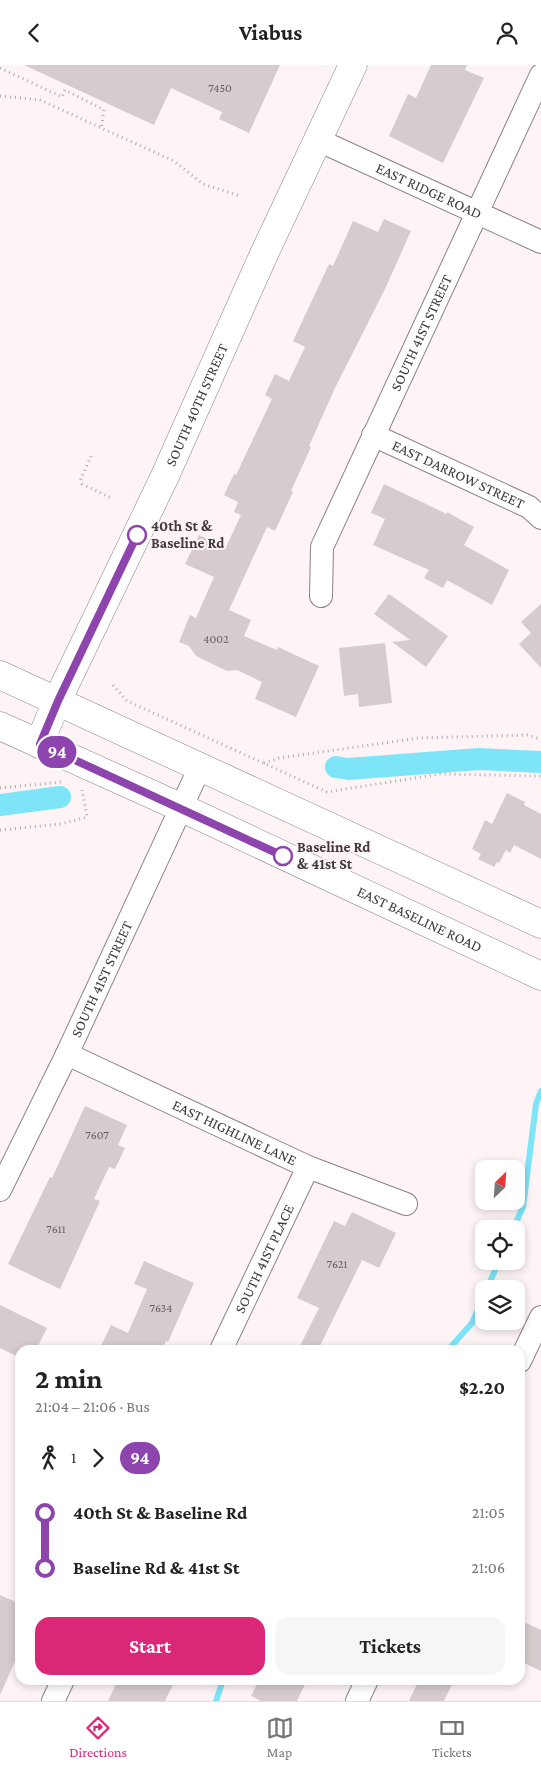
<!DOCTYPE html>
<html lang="en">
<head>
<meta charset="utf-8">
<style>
  :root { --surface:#fff; --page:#f6f6f6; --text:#222; --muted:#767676; --line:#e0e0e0; --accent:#db2777 }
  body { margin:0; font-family:"Crimson Pro",serif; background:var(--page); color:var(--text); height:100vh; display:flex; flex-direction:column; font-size:19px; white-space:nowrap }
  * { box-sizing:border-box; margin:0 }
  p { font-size:16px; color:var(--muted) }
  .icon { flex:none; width:28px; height:28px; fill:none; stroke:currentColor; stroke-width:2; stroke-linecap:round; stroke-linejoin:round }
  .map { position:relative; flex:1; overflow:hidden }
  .panel { position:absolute; left:15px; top:1280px; width:510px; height:340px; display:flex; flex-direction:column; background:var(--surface); border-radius:15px; box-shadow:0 2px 8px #0003 }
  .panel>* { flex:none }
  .badge { padding:0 10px; border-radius:16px; font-size:18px; line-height:32px }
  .needle { width:32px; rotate:25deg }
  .fabs { position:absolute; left:475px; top:1095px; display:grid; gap:10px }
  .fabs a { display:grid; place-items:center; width:50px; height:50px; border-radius:10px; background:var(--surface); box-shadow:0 2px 8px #0003; font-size:25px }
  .map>.badge { position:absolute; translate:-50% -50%; box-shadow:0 0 0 2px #fff }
  .legs { display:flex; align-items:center; gap:8px; height:55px; padding:0 20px; font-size:16px }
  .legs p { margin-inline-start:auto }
  .summary { display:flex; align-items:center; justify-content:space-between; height:85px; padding:0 20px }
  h1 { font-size:28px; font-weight:700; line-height:38px }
  .cta { display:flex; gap:10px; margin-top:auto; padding:10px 20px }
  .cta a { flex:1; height:58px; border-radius:15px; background:var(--accent); color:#fff; font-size:20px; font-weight:700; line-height:58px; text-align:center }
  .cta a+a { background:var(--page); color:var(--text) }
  ul { padding:0 20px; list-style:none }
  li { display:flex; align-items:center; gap:18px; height:55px; font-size:19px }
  li i { display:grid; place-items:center; width:8px; height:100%; margin:0 6px; background:currentColor }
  li i::after { content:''; width:12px; height:12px; margin:-6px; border:4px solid; border-radius:50%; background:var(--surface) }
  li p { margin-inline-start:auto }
  li:first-child i { background:linear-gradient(#0000 50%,currentColor 0) }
  li:last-child i { background:linear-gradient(currentColor 50%,#0000 0) }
  header { display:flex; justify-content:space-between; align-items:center; height:65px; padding:0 20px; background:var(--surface); font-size:22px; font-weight:700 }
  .tabs { display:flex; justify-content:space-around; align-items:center; height:70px; border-top:1px solid var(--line); background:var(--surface); font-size:14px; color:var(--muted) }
  .tabs a { display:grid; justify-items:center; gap:2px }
  .tabs .on { color:var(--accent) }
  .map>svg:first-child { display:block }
</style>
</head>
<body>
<header><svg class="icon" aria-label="back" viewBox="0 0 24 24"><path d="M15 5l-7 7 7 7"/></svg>Viabus<svg class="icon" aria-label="person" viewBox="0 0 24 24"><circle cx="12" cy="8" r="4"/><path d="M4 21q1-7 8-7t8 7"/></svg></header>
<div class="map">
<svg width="541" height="1636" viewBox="0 0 541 1636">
  <rect width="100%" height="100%" fill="#fef4f5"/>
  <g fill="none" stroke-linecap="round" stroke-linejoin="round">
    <!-- stream -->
    <g stroke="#7ee4f7" stroke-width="6">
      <polyline points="513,1164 523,1142 536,1039 541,1026"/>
      <polyline points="487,1224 499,1196"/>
      <polyline points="448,1285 472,1258 484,1232"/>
      <polyline points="216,1636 223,1615"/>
    </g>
    <!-- canal -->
    <g stroke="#7ee4f7" stroke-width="22">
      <polyline points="336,702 348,704 479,694 541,697"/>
      <polyline points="0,740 60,732"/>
    </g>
  </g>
  <!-- building -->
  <g fill="#d6cccd">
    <polygon points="24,0 280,0 249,68 219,54 222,47 171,23 154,60"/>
    <polygon points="431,0 467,0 465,5 484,13 443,98 389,71 408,29 416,33"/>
    <polygon points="384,154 411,166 385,224 335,323 309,381 311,382 291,426 293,427 275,466 267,462 229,545 251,555 244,571 277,585 278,582 319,601 296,652 255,634 262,617 237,605 227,606 196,591 189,581 179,577 190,550 196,553 214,512 185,499 199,470 226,482 241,450 234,447 238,437 224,430 234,409 236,410 272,334 265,330 275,309 289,316 305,282 293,276 329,199 333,201 353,156 378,167"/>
    <polygon points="384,419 447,449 447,447 474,462 464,480 509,505 492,540 447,515 443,523 424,513 429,505 373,480 385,454 371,448"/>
    <polygon points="389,529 448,571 426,602 392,577 410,575 374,549"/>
    <polygon points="541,539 541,603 519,579 531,568 521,557"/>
    <polygon points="385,578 392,638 359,642 358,629 344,631 339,583"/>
    <polygon points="507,728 525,737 524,740 541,749 541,794 514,780 510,788 506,785 499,798 497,797 494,802 478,794 481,789 472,784 485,755 492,759"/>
    <polygon points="85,1041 127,1060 118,1080 125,1083 115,1104 109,1102 94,1134 100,1136 60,1224 8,1199 50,1112 52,1113"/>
    <polygon points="352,1147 396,1168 379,1203 362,1195 318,1285 298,1285 319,1243 297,1233 334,1156 345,1161"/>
    <polygon points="144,1196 194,1218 168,1277 166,1276 162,1284 165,1285 99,1285 111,1260 128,1268 147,1224 134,1219"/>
    <polygon points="0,1240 47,1263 36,1285 20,1285 20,1293 0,1283"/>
    <polygon points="0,1530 20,1539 20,1585 0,1630"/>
    <polygon points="520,1555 541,1565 541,1606 520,1596"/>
    <polygon points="118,1615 175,1615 165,1636 108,1636"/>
    <polygon points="259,1615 307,1615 297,1636 261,1636 251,1631"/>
    <polygon points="419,1615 454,1615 444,1636 409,1636"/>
  </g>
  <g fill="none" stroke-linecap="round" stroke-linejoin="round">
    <!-- street casing -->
    <g stroke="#8b8283" stroke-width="24">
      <g id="street">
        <path id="s1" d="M318,75L541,177"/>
        <path id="s2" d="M373,370L529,442L541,453"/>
        <path id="s3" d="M321,531L322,482L541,10"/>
        <path id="s4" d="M67,989L308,1102L406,1139"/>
        <path id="s5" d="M0,1125L67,989L200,702"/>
        <path id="s6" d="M221,1285L308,1102"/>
        <polyline points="520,1296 541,1252"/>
        <polyline points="53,1636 63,1615"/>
        <polyline points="357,1636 367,1615"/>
      </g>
    </g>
    <!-- secondary casing -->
    <g stroke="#8b8283" stroke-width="29">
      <g id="secondary">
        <path id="s7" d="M39,679L57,636L165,411L264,189L353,0"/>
      </g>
    </g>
    <!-- primary casing -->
    <g stroke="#8b8283" stroke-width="29">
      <g id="primary">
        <polyline points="0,610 541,859"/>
        <path id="s8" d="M0,661L180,742L541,911"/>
      </g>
    </g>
    <!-- path -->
    <g stroke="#b0a9aa" stroke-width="3" stroke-dasharray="1 4" stroke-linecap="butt">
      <polyline points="0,3 62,32 65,25 104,45 101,64"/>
      <polyline points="0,31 40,35 174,96 203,119 240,131"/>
      <polyline points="91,391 81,414 82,419 111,433"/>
      <polyline points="113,620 127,636 327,727 440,709 541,711"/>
      <polyline points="264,698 279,693 419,673 527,670 541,674"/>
      <polyline points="0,723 62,717"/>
      <polyline points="0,765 61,759 87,752 82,725"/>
    </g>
    <!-- street -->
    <use href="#street" stroke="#fff" stroke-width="22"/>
    <!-- secondary -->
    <use href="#secondary" stroke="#fff" stroke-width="28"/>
    <!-- primary -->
    <use href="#primary" stroke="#fff" stroke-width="28"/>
  </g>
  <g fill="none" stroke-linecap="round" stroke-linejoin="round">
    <!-- line-1 casing -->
    <g stroke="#fff" stroke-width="11">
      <polyline id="line-1" points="137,470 58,636 40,679 283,791"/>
    </g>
    <!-- line-1 -->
    <use href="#line-1" stroke="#8e44ad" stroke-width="8"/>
  </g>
  <!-- markers -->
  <g fill="#fff" stroke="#8e44ad" stroke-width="2.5">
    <circle cx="137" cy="470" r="9"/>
    <circle cx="283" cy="791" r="9"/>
  </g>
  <g text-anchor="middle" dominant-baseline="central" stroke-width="4" stroke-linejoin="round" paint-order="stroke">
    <!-- number labels -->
    <g font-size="12" fill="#655f60">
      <text x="220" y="23">7450</text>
      <text x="216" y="574">4002</text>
      <text x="97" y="1070">7607</text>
      <text x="56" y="1164">7611</text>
      <text x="337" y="1199">7621</text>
      <text x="161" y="1243">7634</text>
    </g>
    <!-- street labels -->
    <g font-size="15" fill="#3f3b3c" stroke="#fef4f5">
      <text stroke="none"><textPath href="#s1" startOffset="122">EAST RIDGE ROAD</textPath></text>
      <text stroke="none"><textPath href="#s3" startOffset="285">SOUTH 41ST STREET</textPath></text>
      <text stroke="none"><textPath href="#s7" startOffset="374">SOUTH 40TH STREET</textPath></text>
      <text stroke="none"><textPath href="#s2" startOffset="94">EAST DARROW STREET</textPath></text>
      <text stroke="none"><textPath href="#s8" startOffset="462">EAST BASELINE ROAD</textPath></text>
      <text stroke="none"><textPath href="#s5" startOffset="234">SOUTH 41ST STREET</textPath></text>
      <text stroke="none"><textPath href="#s4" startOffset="185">EAST HIGHLINE LANE</textPath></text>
      <text stroke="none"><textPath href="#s6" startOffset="101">SOUTH 41ST PLACE</textPath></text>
    </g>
    <!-- stop labels -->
    <g font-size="15" font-weight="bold" fill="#3f3b3c" stroke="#fef4f5" text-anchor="start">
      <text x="151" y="461">40th St &amp;<tspan x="151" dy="17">Baseline Rd</tspan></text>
      <text x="297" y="782">Baseline Rd<tspan x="297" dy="17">&amp; 41st St</tspan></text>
    </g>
  </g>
</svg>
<div class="fabs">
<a><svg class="needle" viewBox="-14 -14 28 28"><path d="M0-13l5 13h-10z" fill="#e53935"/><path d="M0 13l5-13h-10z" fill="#767676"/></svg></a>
<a><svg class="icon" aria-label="locate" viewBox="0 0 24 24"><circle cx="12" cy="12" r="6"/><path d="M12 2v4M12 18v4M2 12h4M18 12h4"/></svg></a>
<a><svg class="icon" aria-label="layers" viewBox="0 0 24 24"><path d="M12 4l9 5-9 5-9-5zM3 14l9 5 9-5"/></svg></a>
</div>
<b class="badge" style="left:57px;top:687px;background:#8e44ad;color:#fff">94</b>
<section class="panel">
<div class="summary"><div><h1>2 min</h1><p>21:04 – 21:06 · Bus</p></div><b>$2.20</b></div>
<div class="legs"><svg class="icon" aria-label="walk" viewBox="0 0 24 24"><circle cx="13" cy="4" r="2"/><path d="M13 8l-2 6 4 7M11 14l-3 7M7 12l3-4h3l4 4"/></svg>1<svg class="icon" aria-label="forward" viewBox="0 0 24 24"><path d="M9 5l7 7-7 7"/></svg><b class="badge" style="background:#8e44ad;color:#fff">94</b></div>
<ul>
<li><i style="color:#8e44ad"></i><b>40th St &amp; Baseline Rd</b><p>21:05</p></li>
<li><i style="color:#8e44ad"></i><b>Baseline Rd &amp; 41st St</b><p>21:06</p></li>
</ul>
<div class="cta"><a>Start</a><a>Tickets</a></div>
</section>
</div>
<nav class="tabs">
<a class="on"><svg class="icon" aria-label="directions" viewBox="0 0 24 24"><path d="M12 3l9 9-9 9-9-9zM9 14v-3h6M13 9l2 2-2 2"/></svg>Directions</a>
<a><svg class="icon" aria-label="map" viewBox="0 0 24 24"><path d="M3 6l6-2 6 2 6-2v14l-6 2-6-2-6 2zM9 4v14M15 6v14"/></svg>Map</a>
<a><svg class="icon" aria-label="tickets" viewBox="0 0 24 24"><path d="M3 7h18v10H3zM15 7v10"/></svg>Tickets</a>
</nav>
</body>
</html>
